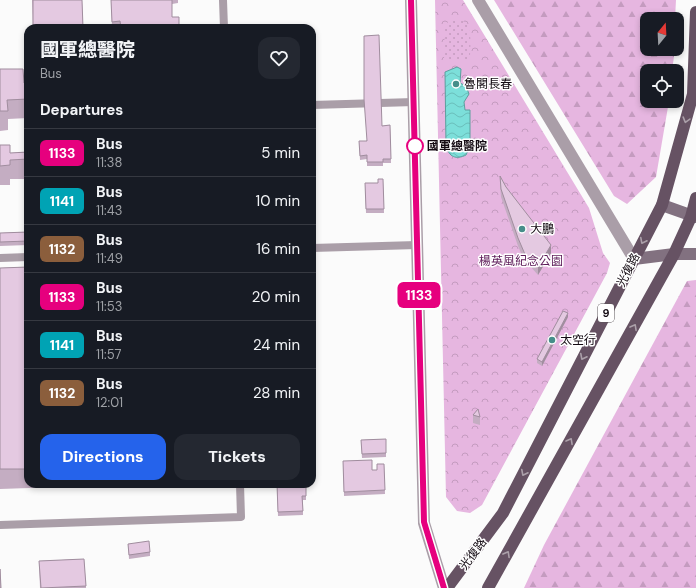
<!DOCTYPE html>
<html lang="en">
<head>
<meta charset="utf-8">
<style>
  :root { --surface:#171b24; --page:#242831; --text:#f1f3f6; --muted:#9ea1a6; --line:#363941; --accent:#2563eb }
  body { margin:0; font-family:"DM Sans","Noto Sans TC",sans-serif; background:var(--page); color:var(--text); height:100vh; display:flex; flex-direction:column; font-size:15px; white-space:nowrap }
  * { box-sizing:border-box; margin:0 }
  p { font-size:13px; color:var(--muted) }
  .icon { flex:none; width:22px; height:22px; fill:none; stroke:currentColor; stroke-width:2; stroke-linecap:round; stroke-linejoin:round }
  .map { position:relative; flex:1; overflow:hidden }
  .drawer { position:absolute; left:24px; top:24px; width:292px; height:464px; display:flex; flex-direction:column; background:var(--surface); border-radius:12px; box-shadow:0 2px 6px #0003 }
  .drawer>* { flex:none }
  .badge { padding:0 8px; border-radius:6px; font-size:14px; line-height:26px }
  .needle { width:26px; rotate:18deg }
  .fabs { position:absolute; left:640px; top:12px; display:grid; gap:8px }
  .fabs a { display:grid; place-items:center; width:44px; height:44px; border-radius:8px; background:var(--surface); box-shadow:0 2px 6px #0003; font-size:20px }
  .map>.badge { position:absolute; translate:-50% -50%; box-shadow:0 0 0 2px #fff }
  h2 { padding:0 16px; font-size:15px; line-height:36px }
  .round { display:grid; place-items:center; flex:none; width:42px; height:42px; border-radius:12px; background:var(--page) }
  .summary { display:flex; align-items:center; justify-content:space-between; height:68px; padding:0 16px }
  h1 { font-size:19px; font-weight:800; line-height:30px }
  .button { display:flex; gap:8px; margin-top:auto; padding:8px 16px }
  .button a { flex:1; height:46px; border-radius:12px; background:var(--accent); color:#fff; font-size:16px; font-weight:800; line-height:46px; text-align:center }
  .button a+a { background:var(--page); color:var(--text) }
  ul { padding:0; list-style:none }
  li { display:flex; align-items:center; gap:12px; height:48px; padding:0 16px; border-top:1px solid var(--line) }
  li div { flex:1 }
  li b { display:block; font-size:15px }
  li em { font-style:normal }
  li .badge { min-width:44px; font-weight:700; text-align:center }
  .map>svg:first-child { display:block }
</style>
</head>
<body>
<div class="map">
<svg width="696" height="588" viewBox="0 0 696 588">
  <defs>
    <pattern id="forest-firs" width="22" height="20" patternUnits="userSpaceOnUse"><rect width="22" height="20" fill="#e6b6e0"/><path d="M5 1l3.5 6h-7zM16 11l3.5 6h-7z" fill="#c49bbf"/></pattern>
    <pattern id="park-crowns" width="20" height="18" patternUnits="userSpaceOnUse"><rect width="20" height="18" fill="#e6b6e0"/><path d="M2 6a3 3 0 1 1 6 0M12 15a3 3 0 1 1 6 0" fill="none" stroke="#c49bbf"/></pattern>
    <pattern id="garden-dots" width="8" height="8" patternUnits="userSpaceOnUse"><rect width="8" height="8" fill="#e6b6e0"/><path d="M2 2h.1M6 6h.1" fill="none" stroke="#c49bbf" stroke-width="1.8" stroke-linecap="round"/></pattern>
    <pattern id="water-waves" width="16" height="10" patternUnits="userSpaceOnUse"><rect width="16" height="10" fill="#7cdfda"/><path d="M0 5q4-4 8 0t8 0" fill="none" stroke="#6abeba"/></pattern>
  </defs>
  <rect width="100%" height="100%" fill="#fbfbfb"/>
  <!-- forest -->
  <g fill="url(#forest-firs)">
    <polygon points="494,0 676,0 675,19 647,19 647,49 675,49 672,71 647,71 647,101 669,101 656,177 627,204 614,196"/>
    <polygon points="696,280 696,588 524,588 544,545 687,281"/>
  </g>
  <!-- park -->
  <polygon fill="url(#park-crowns)" points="435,0 463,0 589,208 603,253 610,263 607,273 482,505 470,513 457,511 446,497"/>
  <!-- garden -->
  <path fill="url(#garden-dots)" d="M454,19C475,18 470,45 470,60H444L445,26L448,22Z"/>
  <!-- water -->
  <path fill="url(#water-waves)" stroke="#5c9f9e" d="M457,67L461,69L460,83L466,86L469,94L464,102L465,110H470V146L466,155C456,160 449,157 446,146L445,72Z"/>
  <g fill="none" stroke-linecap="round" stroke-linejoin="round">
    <!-- lane -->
    <g stroke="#aa9ea8" stroke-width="8">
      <polyline points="223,0 224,28"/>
      <polyline points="312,105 414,102"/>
      <polyline points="312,248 417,245"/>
      <polyline points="0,258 28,257"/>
      <polyline points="0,525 241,517 240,484"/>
    </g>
    <!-- street -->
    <g stroke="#aa9ea8" stroke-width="12">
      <polyline points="411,0 424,523 444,588"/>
      <polyline points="478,0 634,259"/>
    </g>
    <!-- secondary -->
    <g stroke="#827180" stroke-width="12">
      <polyline points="662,205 696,217"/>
      <polyline points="634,259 674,254 696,254"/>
    </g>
    <!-- primary -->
    <g stroke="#665263" stroke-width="12">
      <polyline points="447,588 503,513 662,205 693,94 696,12"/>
      <polyline points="488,588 674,254 691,217 696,198"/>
    </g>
  </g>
  <!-- wall -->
  <g fill="#c4adc2">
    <polygon points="32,0 82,0 83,28 33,28"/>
    <polygon points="111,0 178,0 178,3 172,4 172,17 179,28 112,28"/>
    <polygon points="0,69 24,83 28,83 28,118 8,119 8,130 0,131"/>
    <polygon points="390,125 391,163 383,163 383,166 367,166 367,159 360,160 359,141 366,141 382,126"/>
    <polygon points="0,145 10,153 28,152 28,179 10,179 10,185 0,185"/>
    <polygon points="500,176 506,187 551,253 538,275 530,266 527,267 518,246 501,197 500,184"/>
    <polygon points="383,179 384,213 366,213 365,183 378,183"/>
    <polygon points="28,232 28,245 0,246 0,233"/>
    <polygon points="28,267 28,484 115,484 115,485 0,489 0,268"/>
    <polygon points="568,317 542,366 537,363 537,359"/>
    <polygon points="473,415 480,417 480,425 473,423"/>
    <polygon points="386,439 386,457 362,458 361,440"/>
    <polygon points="343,461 372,470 377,470 384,464 385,494 344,496"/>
    <polygon points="277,484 306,484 306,500 303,500 303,515 278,516"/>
    <polygon points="128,544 150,552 150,556 129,559"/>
    <polygon points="84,559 86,588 40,588 39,561"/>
  </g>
  <!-- shaded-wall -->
  <g fill="#a08d9e">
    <polygon points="551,245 551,253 538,275 538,267"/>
    <polygon points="530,258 530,266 527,267 527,259"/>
    <polygon points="568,313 568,317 542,366 542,362"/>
  </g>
  <!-- building -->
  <g fill="#e4c9e1" stroke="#a08d9e">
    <polygon points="33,0 82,0 83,28 33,28"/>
    <polygon points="111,0 172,0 172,17 179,17 179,28 121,28 120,21 112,22"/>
    <polygon points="379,35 382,126 390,125 391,159 383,159 383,162 367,162 367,155 360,156 359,141 367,141 364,99 364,36"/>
    <polygon points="0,69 23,69 24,83 28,83 28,99 7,100 8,111 0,111"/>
    <polygon points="0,145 10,145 10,153 28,152 28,159 10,160 10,165 0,166"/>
    <polygon points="500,176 506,187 551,245 538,267 530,258 527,259 518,238 501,189"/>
    <polygon points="378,179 383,179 384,209 366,209 365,183 378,183"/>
    <polygon points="28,232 28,241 0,242 0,233"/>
    <polygon points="28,267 28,469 0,469 0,268"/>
    <polygon points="563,311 568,313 542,362 537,359"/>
    <polygon points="478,409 480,417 473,415"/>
    <polygon points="386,439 386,453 362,454 361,440"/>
    <polygon points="372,460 372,470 377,470 377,464 384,464 385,490 344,492 343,461"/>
    <polygon points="277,484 306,484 306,496 302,496 303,511 278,512"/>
    <polygon points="149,541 150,552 129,555 128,544"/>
    <polygon points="84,559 86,586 41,588 39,561"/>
    <polygon points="0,569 1,588 0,588"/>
  </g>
  <!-- one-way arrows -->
  <defs><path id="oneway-chevron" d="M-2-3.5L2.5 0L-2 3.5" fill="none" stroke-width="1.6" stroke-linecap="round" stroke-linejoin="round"/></defs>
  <g stroke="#aba0a9">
    <use href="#oneway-chevron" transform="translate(686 120) rotate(106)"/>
    <use href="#oneway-chevron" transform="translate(643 241) rotate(117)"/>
    <use href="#oneway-chevron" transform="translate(634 327) rotate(-61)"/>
    <use href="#oneway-chevron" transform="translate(583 357) rotate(117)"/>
    <use href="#oneway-chevron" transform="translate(570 441) rotate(-61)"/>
    <use href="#oneway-chevron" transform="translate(524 473) rotate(117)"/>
    <use href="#oneway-chevron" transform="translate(507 554) rotate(-61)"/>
  </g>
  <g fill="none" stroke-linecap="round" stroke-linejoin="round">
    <!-- line casing -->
    <g stroke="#fff" stroke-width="9">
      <polyline id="line" points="411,0 424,522 444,588"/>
    </g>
    <!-- line -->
    <use href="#line" stroke="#e6007e" stroke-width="6"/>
  </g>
  <!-- markers -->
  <g fill="#468e8a" stroke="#fff" stroke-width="1.5">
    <circle cx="456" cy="84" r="4"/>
    <circle cx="522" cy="229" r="4"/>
    <circle cx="552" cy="340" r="4"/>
  </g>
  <circle fill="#fff" stroke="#e6007e" stroke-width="2" cx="415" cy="146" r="8"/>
  <g text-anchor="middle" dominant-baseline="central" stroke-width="3" stroke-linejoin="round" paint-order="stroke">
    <!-- shield labels -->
    <rect fill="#fff" stroke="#5a5459" stroke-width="1" x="598" y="304" width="16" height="18" rx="3"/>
    <g font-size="11" font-weight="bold" fill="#130a12">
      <text x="606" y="313">9</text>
    </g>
    <!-- poi labels -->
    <g font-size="12" fill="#130a12" stroke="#fff" text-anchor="start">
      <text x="464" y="84">魯閣長春</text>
      <text x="530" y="229">大鵬</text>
      <text x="560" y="340">太空行</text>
    </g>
    <!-- stop labels -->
    <g font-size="12" font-weight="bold" fill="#130a12" stroke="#fff" text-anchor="start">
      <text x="427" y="146">國軍總醫院</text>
    </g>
    <!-- park labels -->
    <g font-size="12" fill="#5d1b59" stroke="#fff">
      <text x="521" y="261">楊英風紀念公園</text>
    </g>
    <!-- street labels -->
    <g font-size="12" fill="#130a12" stroke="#fff">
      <text transform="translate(628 270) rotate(-63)">光復路</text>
      <text transform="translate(473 554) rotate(-53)">光復路</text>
    </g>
  </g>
</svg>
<div class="fabs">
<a><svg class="needle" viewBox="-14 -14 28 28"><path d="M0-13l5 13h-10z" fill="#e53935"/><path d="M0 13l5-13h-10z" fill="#9ea1a6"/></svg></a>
<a><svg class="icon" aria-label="locate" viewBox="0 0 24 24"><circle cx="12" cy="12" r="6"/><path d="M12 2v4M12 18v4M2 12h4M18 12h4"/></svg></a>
</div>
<b class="badge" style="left:419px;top:295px;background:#e6007e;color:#fff">1133</b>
<section class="drawer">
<div class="summary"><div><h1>國軍總醫院</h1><p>Bus</p></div><a class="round"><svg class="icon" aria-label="heart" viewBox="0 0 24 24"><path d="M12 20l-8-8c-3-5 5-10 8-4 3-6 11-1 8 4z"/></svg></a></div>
<h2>Departures</h2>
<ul>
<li><span class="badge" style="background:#e6007e;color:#fff">1133</span><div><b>Bus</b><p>11:38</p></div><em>5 min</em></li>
<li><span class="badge" style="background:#00a3b4;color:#fff">1141</span><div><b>Bus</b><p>11:43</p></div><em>10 min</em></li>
<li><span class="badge" style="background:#8b5e3c;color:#fff">1132</span><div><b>Bus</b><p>11:49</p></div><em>16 min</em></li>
<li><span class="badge" style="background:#e6007e;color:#fff">1133</span><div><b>Bus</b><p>11:53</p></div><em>20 min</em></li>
<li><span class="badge" style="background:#00a3b4;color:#fff">1141</span><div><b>Bus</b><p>11:57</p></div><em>24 min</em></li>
<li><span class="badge" style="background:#8b5e3c;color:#fff">1132</span><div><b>Bus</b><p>12:01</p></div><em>28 min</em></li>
</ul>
<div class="button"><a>Directions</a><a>Tickets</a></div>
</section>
</div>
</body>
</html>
